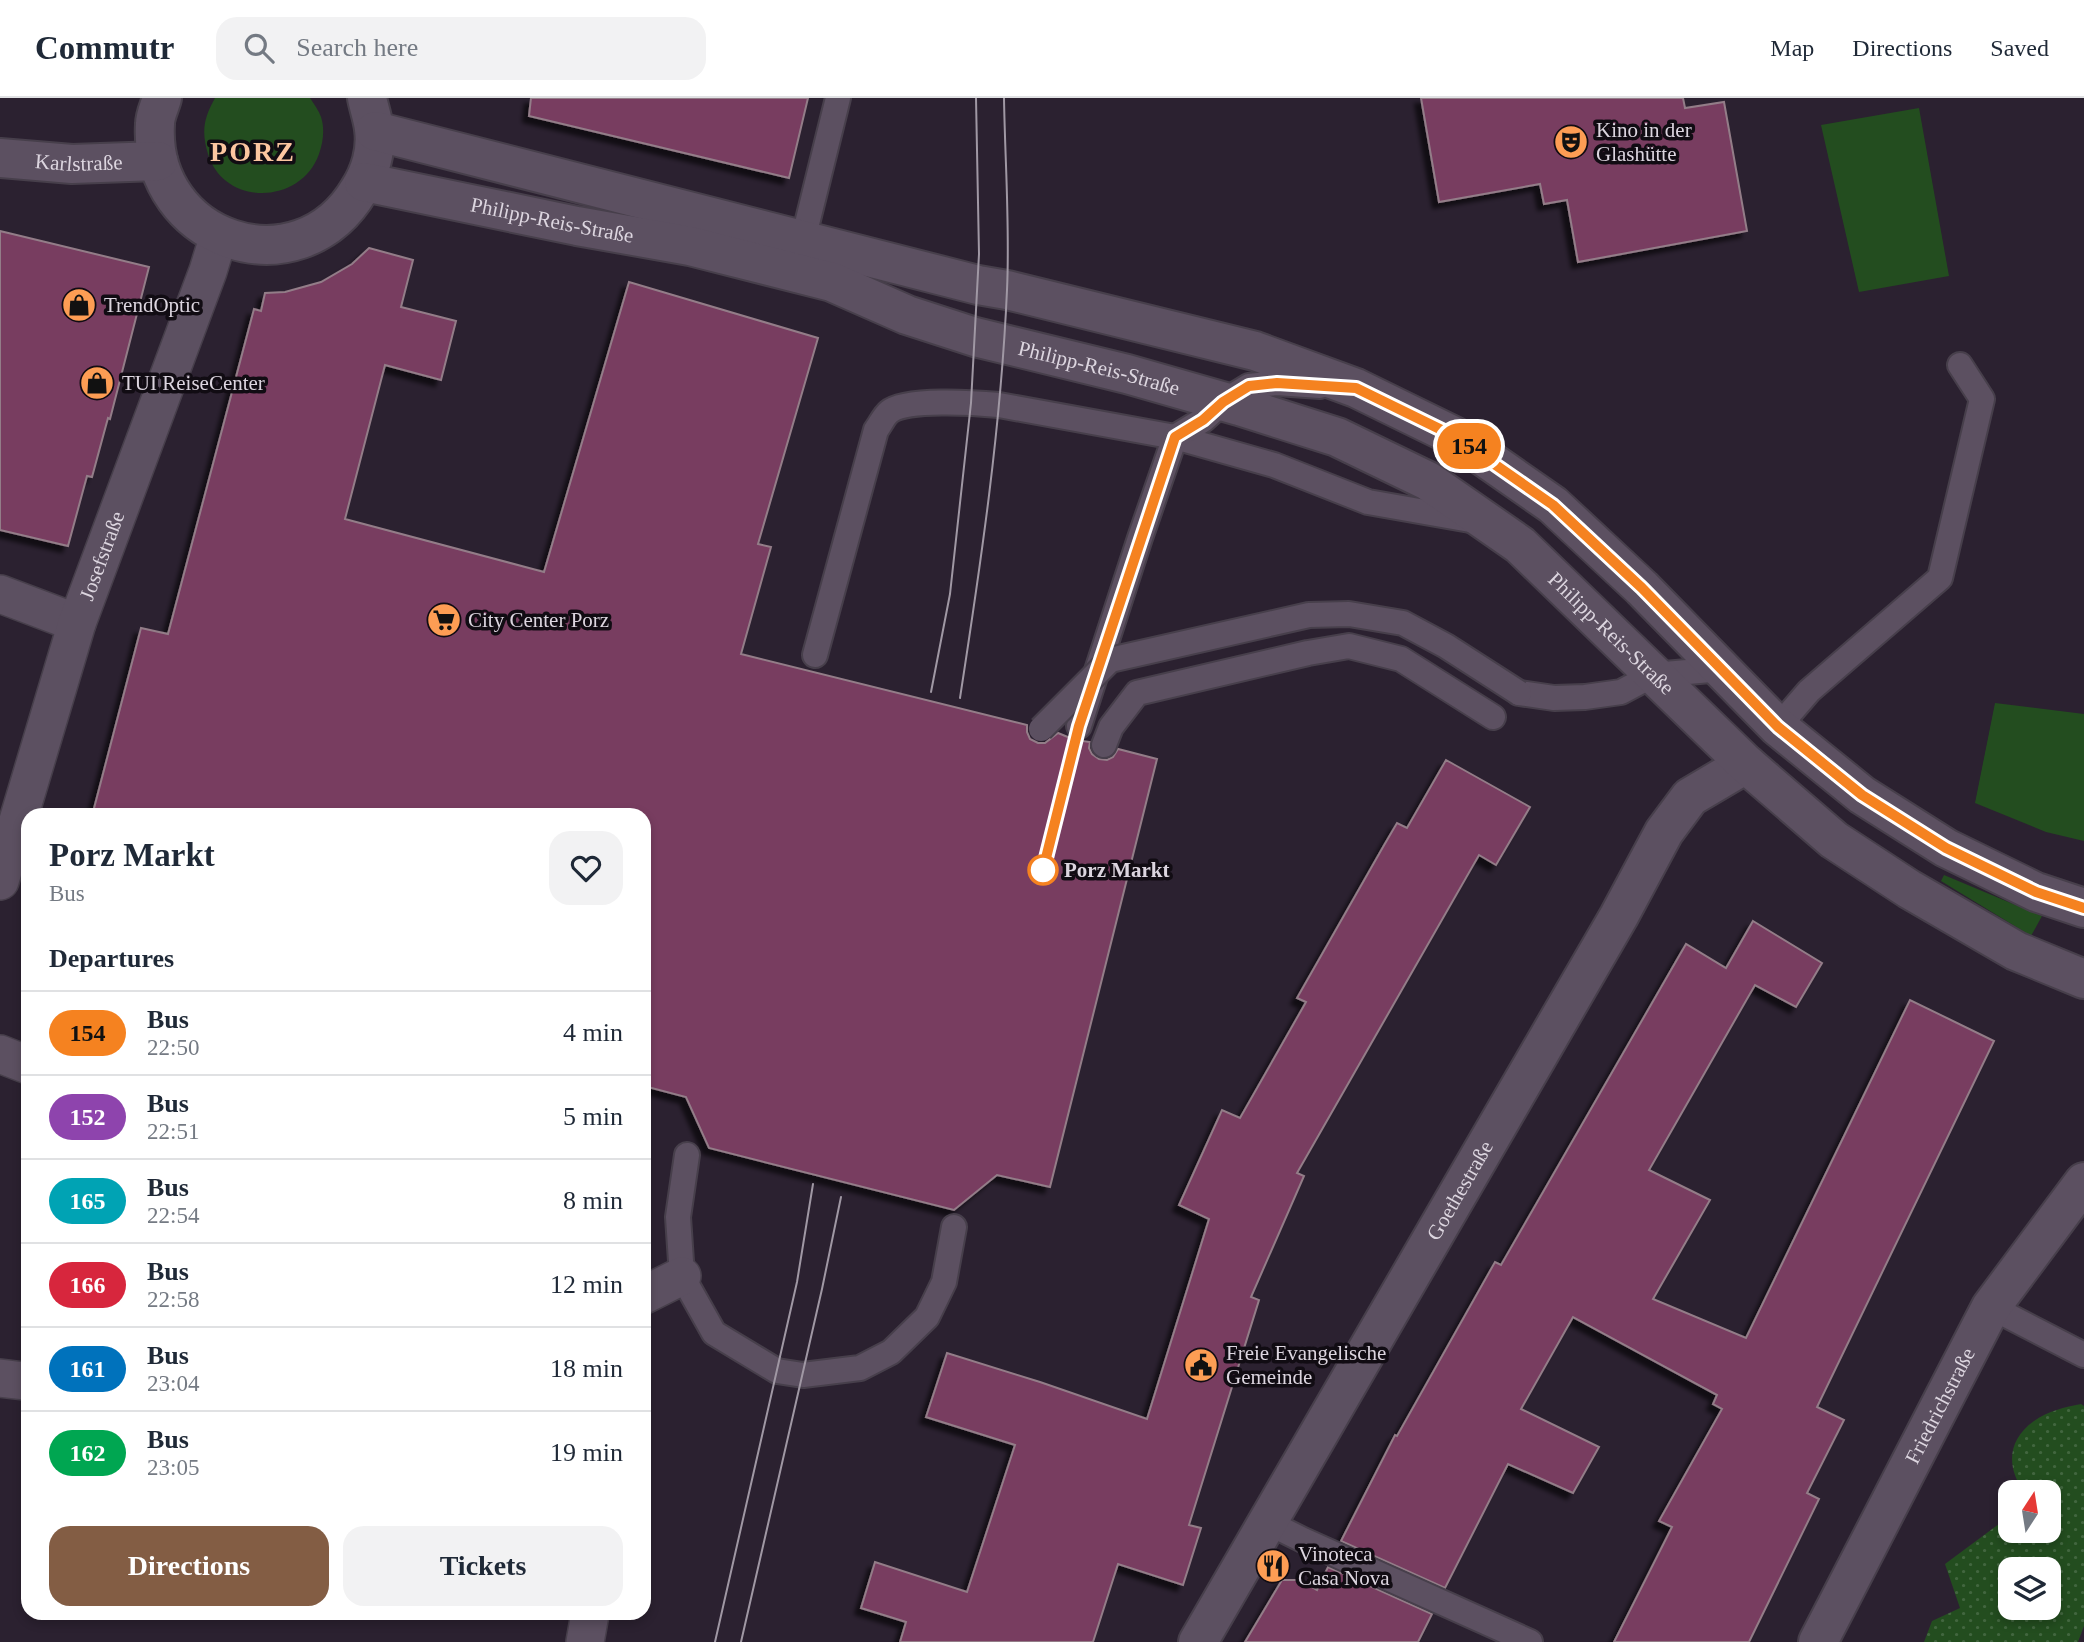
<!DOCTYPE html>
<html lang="en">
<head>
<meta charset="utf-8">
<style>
  :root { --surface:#fff; --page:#f2f2f3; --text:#1f2937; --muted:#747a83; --line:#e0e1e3; --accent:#835d44 }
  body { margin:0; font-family:Georgia,serif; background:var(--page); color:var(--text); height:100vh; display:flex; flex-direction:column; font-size:26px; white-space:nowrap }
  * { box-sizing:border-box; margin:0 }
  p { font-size:23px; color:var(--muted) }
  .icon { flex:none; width:38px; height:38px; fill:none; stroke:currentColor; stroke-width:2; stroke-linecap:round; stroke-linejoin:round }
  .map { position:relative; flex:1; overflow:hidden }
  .drawer { position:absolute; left:21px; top:710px; width:630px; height:812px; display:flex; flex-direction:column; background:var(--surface); border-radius:21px; box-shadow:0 4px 10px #0003 }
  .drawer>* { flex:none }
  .badge { padding:0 14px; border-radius:23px; font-size:24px; line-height:46px }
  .needle { width:46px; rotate:12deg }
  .controls { position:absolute; left:1998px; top:1382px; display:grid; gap:14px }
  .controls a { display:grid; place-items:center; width:63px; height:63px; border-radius:14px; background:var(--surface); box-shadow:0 4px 10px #0003; font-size:35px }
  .map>.badge { position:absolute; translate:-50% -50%; box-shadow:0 0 0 4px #fff }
  h2 { padding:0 28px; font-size:26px; line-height:63px }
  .round { display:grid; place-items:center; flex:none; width:74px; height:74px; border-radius:21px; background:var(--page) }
  .headline { display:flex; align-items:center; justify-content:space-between; height:119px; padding:0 28px }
  h1 { font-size:33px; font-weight:600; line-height:52px }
  .cta { display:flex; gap:14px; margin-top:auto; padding:14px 28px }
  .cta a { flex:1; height:80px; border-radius:21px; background:var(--accent); color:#fff; font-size:28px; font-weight:600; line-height:80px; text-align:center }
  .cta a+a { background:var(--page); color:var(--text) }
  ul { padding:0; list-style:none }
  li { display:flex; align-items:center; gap:21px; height:84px; padding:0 28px; border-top:2px solid var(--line) }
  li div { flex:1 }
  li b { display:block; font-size:26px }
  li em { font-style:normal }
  li .badge { min-width:77px; font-weight:700; text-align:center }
  header { display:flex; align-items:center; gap:42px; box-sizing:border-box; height:98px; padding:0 35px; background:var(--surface); border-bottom:2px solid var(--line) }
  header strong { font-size:33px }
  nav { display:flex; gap:38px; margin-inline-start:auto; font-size:24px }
  .search { width:490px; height:63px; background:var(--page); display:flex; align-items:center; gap:18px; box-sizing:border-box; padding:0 24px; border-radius:21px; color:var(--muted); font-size:26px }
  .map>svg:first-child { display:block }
</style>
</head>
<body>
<header>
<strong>Commutr</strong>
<div class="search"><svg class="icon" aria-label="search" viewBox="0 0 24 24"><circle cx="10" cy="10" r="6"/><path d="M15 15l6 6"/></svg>Search here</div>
<nav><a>Map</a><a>Directions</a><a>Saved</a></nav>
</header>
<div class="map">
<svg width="2084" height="1544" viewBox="0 0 2084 1544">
  <defs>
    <pattern id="park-dots" width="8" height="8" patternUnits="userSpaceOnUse" patternTransform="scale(1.75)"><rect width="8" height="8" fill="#234d1f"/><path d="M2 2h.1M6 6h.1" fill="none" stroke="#42663f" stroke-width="1.8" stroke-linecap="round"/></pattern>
    <filter id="shadow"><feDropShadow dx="-6" dy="6" stdDeviation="2" flood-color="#0009"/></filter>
  </defs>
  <rect width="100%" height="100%" fill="#2b2130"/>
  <!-- green -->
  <g fill="#234d1f">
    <path d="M215,0H310C314,6 319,13 321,19C325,31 323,45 319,56C301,107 224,109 208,56C201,33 204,20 215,0Z"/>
    <polygon points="1919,10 1949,178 1859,194 1821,27"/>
    <polygon points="1995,605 2084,616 2084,743 2046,734 1975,705"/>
    <polygon points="1944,777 2042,818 2031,838 1941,783"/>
  </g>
  <!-- park -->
  <path fill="url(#park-dots)" fill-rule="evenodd" d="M2081,1306L2084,1308V1528L2078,1544H1924L1932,1523L1960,1510L1945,1466L2011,1417V1433H2049V1395H2025C2006,1370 2007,1342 2034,1323C2048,1313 2065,1309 2081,1306ZM2011,1472H2049V1510H2011Z"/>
  <!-- building -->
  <g fill="#783c60" stroke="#937d88" stroke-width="2" filter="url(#shadow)">
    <polygon points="531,0 808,0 789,80 529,18"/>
    <polygon points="1421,0 1683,0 1685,10 1724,4 1747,133 1578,164 1567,102 1544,106 1540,86 1439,104"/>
    <polygon points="0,133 149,169 110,321 108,320 92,379 87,378 68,448 0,432"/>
    <polygon points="369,150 413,162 401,209 456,223 441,282 385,267 345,421 544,474 629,184 818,240 758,446 771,449 741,556 1027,627 1027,634 1030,641 1038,645 1045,645 1058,635 1075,642 1090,644 1089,650 1092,656 1099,661 1107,662 1113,659 1118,651 1157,661 1050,1089 997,1077 954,1112 709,1050 686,999 644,988 644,718 92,718 141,530 168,536 254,211 261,213 265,195 285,194 321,184 352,166"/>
    <polygon points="1446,662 1530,709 1496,767 1479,757 1297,1075 1304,1078 1251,1199 1259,1202 1189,1427 1201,1430 1183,1487 1118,1466 1093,1544 900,1544 906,1524 861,1510 875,1464 967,1494 1015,1347 926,1319 947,1255 1040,1284 1147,1321 1209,1121 1179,1107 1222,1012 1240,1020 1306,904 1297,900 1383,749 1397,725 1407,730"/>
    <polygon points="1753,823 1822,865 1796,909 1755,887 1649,1072 1710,1102 1653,1201 1746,1240 1910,902 1994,943 1817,1309 1844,1322 1807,1395 1819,1401 1749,1544 1614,1544 1672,1429 1659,1423 1722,1311 1713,1306 1717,1297 1573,1219 1521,1311 1599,1349 1573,1395 1508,1366 1445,1490 1341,1443 1395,1337 1397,1338 1495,1164 1501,1167 1686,846 1726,870"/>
    <polygon points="1328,1469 1432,1516 1418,1544 1245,1544 1282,1482 1300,1482 1317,1492"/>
  </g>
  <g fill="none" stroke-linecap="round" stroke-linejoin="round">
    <!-- service casing -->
    <g stroke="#473f4b" stroke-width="28">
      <g id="service">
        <polyline points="803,142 838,0"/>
        <path d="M815,557L876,332C880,327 884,318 889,314C905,300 977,305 999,307L1175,339L1274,367L1368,404L1476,423"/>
        <polyline points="1519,595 1554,600 1585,599 1621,594 1653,577 1722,571"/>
        <polyline points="1079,628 1140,440 1175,339 1203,322 1223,304 1249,288 1277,285 1320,288"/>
        <polyline points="1778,629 1809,593 1940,480 1982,301 1960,267"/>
        <polyline points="1104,647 1111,629 1137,595 1308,555 1349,548 1401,561 1493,619"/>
        <polyline points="687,1057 678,1119 682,1178 714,1235 777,1273 803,1277 860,1270 891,1254 927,1219 944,1184 954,1129"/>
        <polyline points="1991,1209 2084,1257"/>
        <polyline points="1267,1424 1303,1442 1530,1544"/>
      </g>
    </g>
    <!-- pedestrian casing -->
    <g stroke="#473f4b" stroke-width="40">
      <g id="pedestrian">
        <polyline points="0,496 77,525"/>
        <path id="s1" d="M0,783L77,525L208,173L219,137"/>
        <polyline points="0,956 28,967"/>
        <polyline points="644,1197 682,1178"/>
        <polyline points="0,1280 24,1283 28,1282"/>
        <polyline points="585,1544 590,1516"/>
      </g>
    </g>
    <!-- minor casing -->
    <g stroke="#473f4b" stroke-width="42">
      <g id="minor">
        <path id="s2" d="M1198,1544L1619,818L1664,734L1690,699L1746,666"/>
        <path id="s3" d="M1818,1544L1991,1209L2084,1084"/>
      </g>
    </g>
    <!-- tertiary casing -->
    <g stroke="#473f4b" stroke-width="42">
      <g id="tertiary">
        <path d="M162,0C160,8 155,17 155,26C148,143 298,194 359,92C370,75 377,52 374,31C373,21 369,10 367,0"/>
        <polyline points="375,33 978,187 1007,192 1255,253 1356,290 1454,338 1553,407 1642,490 1778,629 1862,697 1946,750 2036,794 2084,810"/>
        <path id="s4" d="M0,60L72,66L158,63"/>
        <path id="s5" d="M364,84L577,128L690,148L832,184L907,217L975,239L1127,276L1239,308L1337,339L1428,383L1520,447L1746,666L1834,742L1909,791L2016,853L2084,881"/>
      </g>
    </g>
    <!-- service -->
    <use href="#service" stroke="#5c5061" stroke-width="24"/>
    <!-- pedestrian -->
    <use href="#pedestrian" stroke="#5c5061" stroke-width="37"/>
    <!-- minor -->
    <use href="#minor" stroke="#5c5061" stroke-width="38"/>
    <!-- tertiary -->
    <use href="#tertiary" stroke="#5c5061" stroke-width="38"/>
    <!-- tram -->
    <g stroke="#a098a4" stroke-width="2">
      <polyline points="931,594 950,496 971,305 979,156 976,0"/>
      <path d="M960,600C981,464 1001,329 1007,192C1010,128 1005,64 1004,0"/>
      <polyline points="715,1544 797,1184 813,1086"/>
      <polyline points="741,1544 822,1191 841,1099"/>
    </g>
    <!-- service-bridge casing -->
    <g stroke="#473f4b" stroke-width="28" stroke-linecap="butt">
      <polyline id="service-bridge" points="1041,631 1110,562 1309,517 1349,516 1403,525 1446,548 1519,595"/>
    </g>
    <!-- service-bridge -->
    <use href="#service-bridge" stroke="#5c5061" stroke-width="24"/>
  </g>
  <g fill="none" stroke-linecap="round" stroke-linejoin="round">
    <!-- line casing -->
    <g stroke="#fff" stroke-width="16">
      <polyline id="line" points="1043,772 1079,628 1175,339 1203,322 1223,304 1249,288 1277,285 1356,290 1454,338 1553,407 1642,490 1778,629 1862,697 1946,750 2036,794 2084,810"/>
    </g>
    <!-- line -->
    <use href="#line" stroke="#f58220" stroke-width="10"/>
  </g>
  <!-- icons -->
  <defs>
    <g id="theatre-disc" transform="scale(1.75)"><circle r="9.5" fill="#fd9d54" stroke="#110c13"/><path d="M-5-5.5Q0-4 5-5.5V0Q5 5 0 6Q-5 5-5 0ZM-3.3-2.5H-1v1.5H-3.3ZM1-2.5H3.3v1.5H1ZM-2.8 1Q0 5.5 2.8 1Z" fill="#111"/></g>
    <g id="shop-disc" transform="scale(1.75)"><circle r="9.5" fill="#fd9d54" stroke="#110c13"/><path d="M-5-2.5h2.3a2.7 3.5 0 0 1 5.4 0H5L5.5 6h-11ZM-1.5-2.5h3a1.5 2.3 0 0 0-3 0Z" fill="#111"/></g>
    <g id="supermarket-disc" transform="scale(1.75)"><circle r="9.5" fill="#fd9d54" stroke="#110c13"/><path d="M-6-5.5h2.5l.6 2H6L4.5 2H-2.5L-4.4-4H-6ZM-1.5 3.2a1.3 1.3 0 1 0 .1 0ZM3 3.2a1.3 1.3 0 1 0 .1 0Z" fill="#111"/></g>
    <g id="civic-disc" transform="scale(1.75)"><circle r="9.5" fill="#fd9d54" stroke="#110c13"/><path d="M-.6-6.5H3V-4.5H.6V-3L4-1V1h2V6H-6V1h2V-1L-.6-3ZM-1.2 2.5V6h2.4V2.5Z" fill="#111"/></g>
    <g id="restaurant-disc" transform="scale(1.75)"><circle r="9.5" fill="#fd9d54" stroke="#110c13"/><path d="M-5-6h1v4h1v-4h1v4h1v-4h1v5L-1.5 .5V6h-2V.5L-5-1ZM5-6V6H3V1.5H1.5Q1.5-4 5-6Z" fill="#111"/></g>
  </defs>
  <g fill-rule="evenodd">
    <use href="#theatre-disc" x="1571" y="44"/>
    <use href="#shop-disc" x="79" y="207"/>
    <use href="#shop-disc" x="97" y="285"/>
    <use href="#supermarket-disc" x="444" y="522"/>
    <use href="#civic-disc" x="1201" y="1267"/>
    <use href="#restaurant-disc" x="1273" y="1468"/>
  </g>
  <!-- markers -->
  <circle fill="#fff" stroke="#f58220" stroke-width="3.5" cx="1043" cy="772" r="14"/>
  <g text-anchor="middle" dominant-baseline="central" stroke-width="7" stroke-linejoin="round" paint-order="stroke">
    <!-- poi labels -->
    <g font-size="21" fill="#dcd5df" stroke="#110c13" text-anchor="start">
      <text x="1596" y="32">Kino in der<tspan x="1596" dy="24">Glashütte</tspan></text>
      <text x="104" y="207">TrendOptic</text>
      <text x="122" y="285">TUI ReiseCenter</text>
      <text x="468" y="522">City Center Porz</text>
      <text x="1226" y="1255">Freie Evangelische<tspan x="1226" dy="24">Gemeinde</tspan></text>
      <text x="1298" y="1456">Vinoteca<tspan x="1298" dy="24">Casa Nova</tspan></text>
    </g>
    <!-- street labels -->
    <g font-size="21" fill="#dcd5df" stroke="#110c13">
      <text stroke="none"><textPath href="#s4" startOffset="79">Karlstraße</textPath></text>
      <text stroke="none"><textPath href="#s5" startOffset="192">Philipp-Reis-Straße</textPath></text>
      <text stroke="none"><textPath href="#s5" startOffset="760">Philipp-Reis-Straße</textPath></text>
      <text stroke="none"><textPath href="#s1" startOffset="341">Josefstraße</textPath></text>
      <text stroke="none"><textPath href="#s5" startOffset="1348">Philipp-Reis-Straße</textPath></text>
      <text stroke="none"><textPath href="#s2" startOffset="522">Goethestraße</textPath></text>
      <text stroke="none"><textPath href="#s3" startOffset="266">Friedrichstraße</textPath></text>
    </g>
    <!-- stop labels -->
    <g font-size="21" font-weight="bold" fill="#dcd5df" stroke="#110c13" text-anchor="start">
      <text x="1064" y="772">Porz Markt</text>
    </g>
    <!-- district labels -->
    <g font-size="28" font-weight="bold" letter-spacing="2" fill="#fcc6a0" stroke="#110c13">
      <text x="253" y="53">PORZ</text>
    </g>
  </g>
</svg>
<div class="controls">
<a><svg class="needle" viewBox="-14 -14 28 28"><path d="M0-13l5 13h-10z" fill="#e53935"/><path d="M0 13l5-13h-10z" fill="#747a83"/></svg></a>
<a><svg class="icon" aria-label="layers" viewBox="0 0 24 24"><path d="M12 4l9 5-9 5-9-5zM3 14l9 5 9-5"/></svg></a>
</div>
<b class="badge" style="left:1469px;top:348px;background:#f58220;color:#111">154</b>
<section class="drawer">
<div class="headline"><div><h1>Porz Markt</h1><p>Bus</p></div><a class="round"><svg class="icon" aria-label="heart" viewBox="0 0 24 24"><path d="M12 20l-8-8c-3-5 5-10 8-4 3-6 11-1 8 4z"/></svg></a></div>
<h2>Departures</h2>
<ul>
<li><span class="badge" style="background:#f58220;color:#111">154</span><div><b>Bus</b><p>22:50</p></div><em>4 min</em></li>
<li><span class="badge" style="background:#8e44ad;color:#fff">152</span><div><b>Bus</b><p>22:51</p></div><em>5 min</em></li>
<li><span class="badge" style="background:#00a3b4;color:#fff">165</span><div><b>Bus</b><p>22:54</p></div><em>8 min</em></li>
<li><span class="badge" style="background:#d7263d;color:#fff">166</span><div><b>Bus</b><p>22:58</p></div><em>12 min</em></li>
<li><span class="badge" style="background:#0072bc;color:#fff">161</span><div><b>Bus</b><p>23:04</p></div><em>18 min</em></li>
<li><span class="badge" style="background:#00a651;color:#fff">162</span><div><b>Bus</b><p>23:05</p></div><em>19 min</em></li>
</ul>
<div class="cta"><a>Directions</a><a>Tickets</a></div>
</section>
</div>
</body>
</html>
